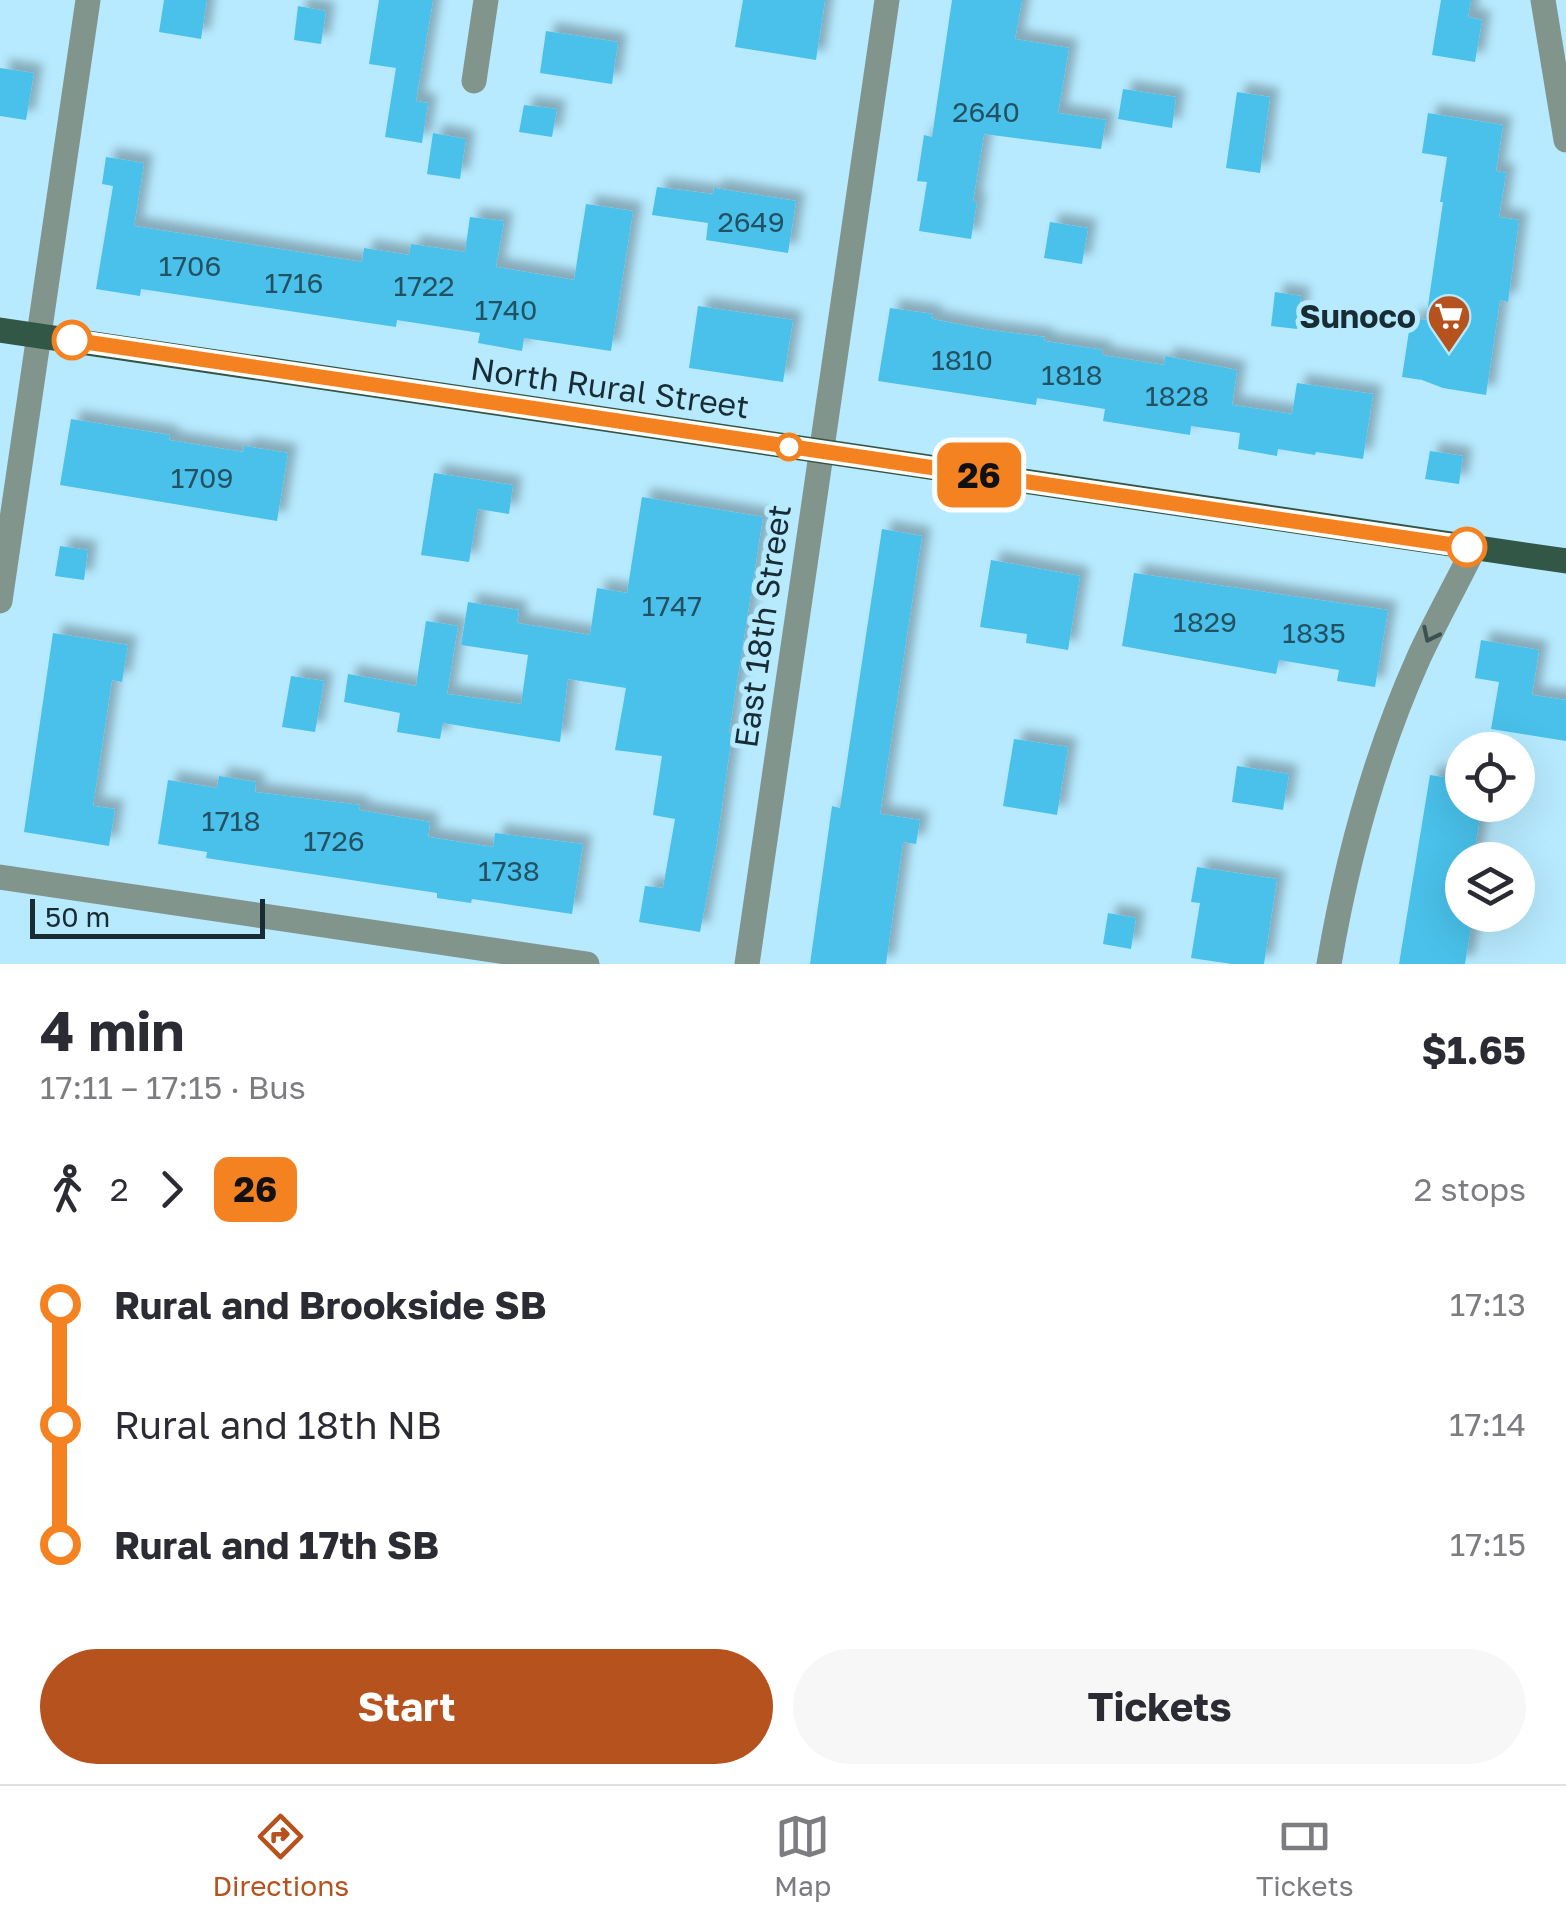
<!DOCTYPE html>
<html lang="en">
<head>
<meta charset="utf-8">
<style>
  :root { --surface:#fff; --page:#f7f7f7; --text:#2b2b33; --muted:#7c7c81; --line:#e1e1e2; --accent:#b6521e }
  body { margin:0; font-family:"Golos Text",sans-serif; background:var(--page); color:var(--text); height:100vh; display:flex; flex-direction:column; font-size:38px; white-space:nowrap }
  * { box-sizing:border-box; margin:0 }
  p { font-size:32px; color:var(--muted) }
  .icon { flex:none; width:55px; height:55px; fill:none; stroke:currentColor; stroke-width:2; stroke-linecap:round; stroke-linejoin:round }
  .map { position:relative; height:964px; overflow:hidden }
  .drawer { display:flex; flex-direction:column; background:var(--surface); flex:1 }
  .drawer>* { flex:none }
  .badge { padding:0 20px; border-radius:15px; font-size:35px; line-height:65px }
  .tools { position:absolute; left:1445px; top:732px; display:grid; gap:20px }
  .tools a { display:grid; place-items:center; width:90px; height:90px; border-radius:50%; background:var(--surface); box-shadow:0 10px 40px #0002; font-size:50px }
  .scale { position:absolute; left:30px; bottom:25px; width:235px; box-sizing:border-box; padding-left:10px; border:5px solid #182c34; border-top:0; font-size:28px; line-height:35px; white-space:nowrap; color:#182c34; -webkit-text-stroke:8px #b7eaff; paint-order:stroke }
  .map>.badge { position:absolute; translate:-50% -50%; box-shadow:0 0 0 5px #fff }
  .legs { display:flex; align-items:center; gap:15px; height:110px; padding:0 40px; font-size:32px }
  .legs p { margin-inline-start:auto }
  .head { display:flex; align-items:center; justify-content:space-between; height:170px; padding:0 40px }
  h1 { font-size:55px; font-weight:700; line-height:75px }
  .cta { display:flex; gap:20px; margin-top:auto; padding:20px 40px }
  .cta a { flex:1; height:115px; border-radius:60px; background:var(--accent); color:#fff; font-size:40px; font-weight:700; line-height:115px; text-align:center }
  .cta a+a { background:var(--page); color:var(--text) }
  ul { padding:0 40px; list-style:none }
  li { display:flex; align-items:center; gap:35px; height:120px; font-size:38px }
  li i { display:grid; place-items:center; width:15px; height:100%; margin:0 12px; background:currentColor }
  li i::after { content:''; width:25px; height:25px; margin:-12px; border:8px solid; border-radius:50%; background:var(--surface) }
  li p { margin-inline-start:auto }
  li:first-child i { background:linear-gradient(#0000 50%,currentColor 0) }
  li:last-child i { background:linear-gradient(currentColor 50%,#0000 0) }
  .tabs { display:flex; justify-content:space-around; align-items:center; height:140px; border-top:2px solid var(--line); background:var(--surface); font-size:28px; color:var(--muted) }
  .tabs a { display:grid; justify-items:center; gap:5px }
  .tabs .on { color:var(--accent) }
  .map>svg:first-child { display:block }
</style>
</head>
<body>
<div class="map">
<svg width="1566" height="964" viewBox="0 0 1566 964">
  <defs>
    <filter id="shadow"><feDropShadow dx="9" dy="-9" stdDeviation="5" flood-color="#0004"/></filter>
  </defs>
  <rect width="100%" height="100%" fill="#b7eaff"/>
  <!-- building -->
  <g fill="#49c1ea" filter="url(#shadow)">
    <polygon points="164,0 207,0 201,39 159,32"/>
    <polygon points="379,0 433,0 416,101 428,103 422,143 385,137 396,68 369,64"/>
    <polygon points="743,0 825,0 816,60 735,47"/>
    <polygon points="952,0 1022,0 1015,39 1069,48 1058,113 1106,120 1101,149 984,134 973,201 977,202 971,239 919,231 927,182 917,181 924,135 932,137"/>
    <polygon points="1441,0 1471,0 1468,17 1482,20 1475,62 1432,55"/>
    <polygon points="298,6 326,11 321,44 294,40"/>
    <polygon points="546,31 618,42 612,84 540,73"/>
    <polygon points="0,68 34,73 26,120 0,116"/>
    <polygon points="1123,89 1176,97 1172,128 1118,119"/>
    <polygon points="1237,92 1270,97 1260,173 1226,168"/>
    <polygon points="524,105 557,109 552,137 519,132"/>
    <polygon points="1428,113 1503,125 1496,171 1506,173 1499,217 1519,220 1508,302 1500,300 1486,395 1443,388 1422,380 1402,377 1411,318 1426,320 1443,202 1440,202 1447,157 1422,153"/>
    <polygon points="433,133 466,139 460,179 427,174"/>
    <polygon points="106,157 144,163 134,226 362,262 364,248 409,255 411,244 465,252 470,217 504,221 496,267 574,280 586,204 633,211 611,351 524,338 522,351 478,343 480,333 397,320 396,327 141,289 140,296 96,289 113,186 102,184"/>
    <polygon points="657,187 713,194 714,188 796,201 788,253 706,240 708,223 652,215"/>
    <polygon points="1050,222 1088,228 1082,264 1044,258"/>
    <polygon points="1275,292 1301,296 1297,329 1271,326"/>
    <polygon points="698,306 793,320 783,382 689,368"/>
    <polygon points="890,308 933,314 932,319 989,330 1045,337 1044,341 1103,350 1102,355 1164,365 1165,356 1237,370 1232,405 1292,414 1297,383 1373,394 1363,459 1316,452 1315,455 1278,449 1277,456 1238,449 1240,433 1191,426 1190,435 1103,421 1105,409 1037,398 1036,405 878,381"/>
    <polygon points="71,419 170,435 169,440 243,452 244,446 288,453 277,521 60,485"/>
    <polygon points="1430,451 1463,456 1459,484 1425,479"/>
    <polygon points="434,473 513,485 509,514 478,509 469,562 421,555"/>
    <polygon points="642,497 763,517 729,733 732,734 717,842 700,932 639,922 645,886 663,888 675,819 653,815 662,756 615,750 626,688 568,679 560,742 443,723 440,739 397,732 400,713 344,702 348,674 416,686 426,621 458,626 447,694 521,704 528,655 461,645 468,602 519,610 517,623 590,635 597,588 627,593"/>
    <polygon points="882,529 922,536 880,814 920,820 916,844 903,842 886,964 810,964 832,806 840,808"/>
    <polygon points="60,546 88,550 84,580 55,576"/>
    <polygon points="991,560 1080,576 1068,650 1026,643 1027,634 980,627"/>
    <polygon points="1134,573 1388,610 1375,687 1337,681 1339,670 1279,660 1276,674 1122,646"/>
    <polygon points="53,633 128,645 122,682 112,680 93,806 115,809 109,846 24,832"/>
    <polygon points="1481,640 1539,650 1532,695 1566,700 1566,741 1491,729 1499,682 1475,678"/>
    <polygon points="291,676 324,681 315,732 282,727"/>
    <polygon points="1014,739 1068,747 1057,815 1003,806"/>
    <polygon points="1237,766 1289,774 1283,810 1232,802"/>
    <polygon points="1430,775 1462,780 1462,805 1482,805 1473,860 1462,860 1462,915 1473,915 1465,964 1399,964"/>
    <polygon points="219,776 256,782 255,792 360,805 359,810 430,822 428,837 493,847 495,833 583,844 572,914 472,899 471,903 437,898 437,893 206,858 207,852 158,844 168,780 217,788"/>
    <polygon points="1197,867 1277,879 1264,964 1232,964 1191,958 1200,903 1191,902"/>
    <polygon points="1108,913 1136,918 1131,949 1103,944"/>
  </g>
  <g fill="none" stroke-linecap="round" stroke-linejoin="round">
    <!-- minor -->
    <g stroke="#82958c" stroke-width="25">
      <polyline points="1543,0 1566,140"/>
      <polyline points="474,81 486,0"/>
      <polyline points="0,601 88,0"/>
      <polyline points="0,877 587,964"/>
      <polyline points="747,964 887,0"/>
      <path d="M1329,964C1347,858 1375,755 1419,657C1436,620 1456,585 1474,548"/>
    </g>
    <!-- major -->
    <polyline stroke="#335747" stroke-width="25" points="0,330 1566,561"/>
  </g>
  <!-- one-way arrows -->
  <defs><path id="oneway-chevron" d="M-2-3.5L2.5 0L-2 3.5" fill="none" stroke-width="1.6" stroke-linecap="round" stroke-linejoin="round" transform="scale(2.5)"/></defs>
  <use stroke="#3d5153" href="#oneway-chevron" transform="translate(1430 635) rotate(116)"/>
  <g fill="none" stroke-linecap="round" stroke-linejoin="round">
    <!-- line-1 casing -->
    <g stroke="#fff" stroke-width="22">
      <polyline id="line-1" points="72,340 1467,547"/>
    </g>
    <!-- line-1 -->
    <use href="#line-1" stroke="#f58220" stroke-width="15"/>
  </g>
  <!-- icons -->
  <defs>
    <g id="supermarket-pin" transform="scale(2.25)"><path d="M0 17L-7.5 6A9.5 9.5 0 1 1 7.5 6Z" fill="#b6521e" stroke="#b7eaff"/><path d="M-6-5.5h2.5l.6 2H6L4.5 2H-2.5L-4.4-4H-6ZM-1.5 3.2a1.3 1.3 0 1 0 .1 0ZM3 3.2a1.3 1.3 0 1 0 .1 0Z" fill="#fff"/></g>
  </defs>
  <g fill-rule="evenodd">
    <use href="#supermarket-pin" x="1449" y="316"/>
  </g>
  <!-- markers -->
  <g fill="#fff" stroke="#f58220" stroke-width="5">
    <circle cx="72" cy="340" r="18"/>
    <circle cx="789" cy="447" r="12"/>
    <circle cx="1467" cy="547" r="18"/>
  </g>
  <g text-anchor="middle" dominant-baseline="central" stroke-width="10" stroke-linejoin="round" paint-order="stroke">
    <!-- number labels -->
    <g font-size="28" fill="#245162">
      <text x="986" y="111">2640</text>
      <text x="751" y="221">2649</text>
      <text x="190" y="265">1706</text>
      <text x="294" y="282">1716</text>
      <text x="424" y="285">1722</text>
      <text x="506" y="309">1740</text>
      <text x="962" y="359">1810</text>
      <text x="1072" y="374">1818</text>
      <text x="1177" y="395">1828</text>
      <text x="202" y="477">1709</text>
      <text x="672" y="605">1747</text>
      <text x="1205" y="621">1829</text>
      <text x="1314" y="632">1835</text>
      <text x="231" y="820">1718</text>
      <text x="334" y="840">1726</text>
      <text x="509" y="870">1738</text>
    </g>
    <!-- poi labels -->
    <g font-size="32" font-weight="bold" fill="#182c34" stroke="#b7eaff" text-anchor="end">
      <text x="1416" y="316">Sunoco</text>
    </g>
    <!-- street labels -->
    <g font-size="32" fill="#182c34" stroke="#b7eaff">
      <text transform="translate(610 387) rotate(8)">North Rural Street</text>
      <text transform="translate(762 626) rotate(-82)">East 18th Street</text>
    </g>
  </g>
</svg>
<div class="tools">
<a><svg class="icon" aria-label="locate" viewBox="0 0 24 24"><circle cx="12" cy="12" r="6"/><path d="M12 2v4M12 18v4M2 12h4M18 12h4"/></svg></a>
<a><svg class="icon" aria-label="layers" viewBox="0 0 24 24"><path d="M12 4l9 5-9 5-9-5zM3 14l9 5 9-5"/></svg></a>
</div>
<div class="scale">50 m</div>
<b class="badge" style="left:979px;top:475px;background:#f58220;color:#111">26</b>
</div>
<section class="drawer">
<div class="head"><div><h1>4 min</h1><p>17:11 – 17:15 · Bus</p></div><b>$1.65</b></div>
<div class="legs"><svg class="icon" aria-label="walk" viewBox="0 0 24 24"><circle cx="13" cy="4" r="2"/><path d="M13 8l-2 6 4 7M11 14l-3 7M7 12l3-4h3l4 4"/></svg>2<svg class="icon" aria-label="forward" viewBox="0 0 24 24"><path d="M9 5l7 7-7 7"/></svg><b class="badge" style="background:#f58220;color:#111">26</b><p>2 stops</p></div>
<ul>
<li><i style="color:#f58220"></i><b>Rural and Brookside SB</b><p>17:13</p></li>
<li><i style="color:#f58220"></i><span>Rural and 18th NB</span><p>17:14</p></li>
<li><i style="color:#f58220"></i><b>Rural and 17th SB</b><p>17:15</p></li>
</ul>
<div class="cta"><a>Start</a><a>Tickets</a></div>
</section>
<nav class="tabs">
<a class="on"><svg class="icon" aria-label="directions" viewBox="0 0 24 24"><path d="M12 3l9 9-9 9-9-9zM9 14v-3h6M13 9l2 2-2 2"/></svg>Directions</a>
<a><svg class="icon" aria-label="map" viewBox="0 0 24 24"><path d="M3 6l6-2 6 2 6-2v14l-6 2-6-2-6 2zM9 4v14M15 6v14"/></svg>Map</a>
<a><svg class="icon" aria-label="tickets" viewBox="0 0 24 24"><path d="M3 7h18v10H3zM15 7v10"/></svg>Tickets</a>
</nav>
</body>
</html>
